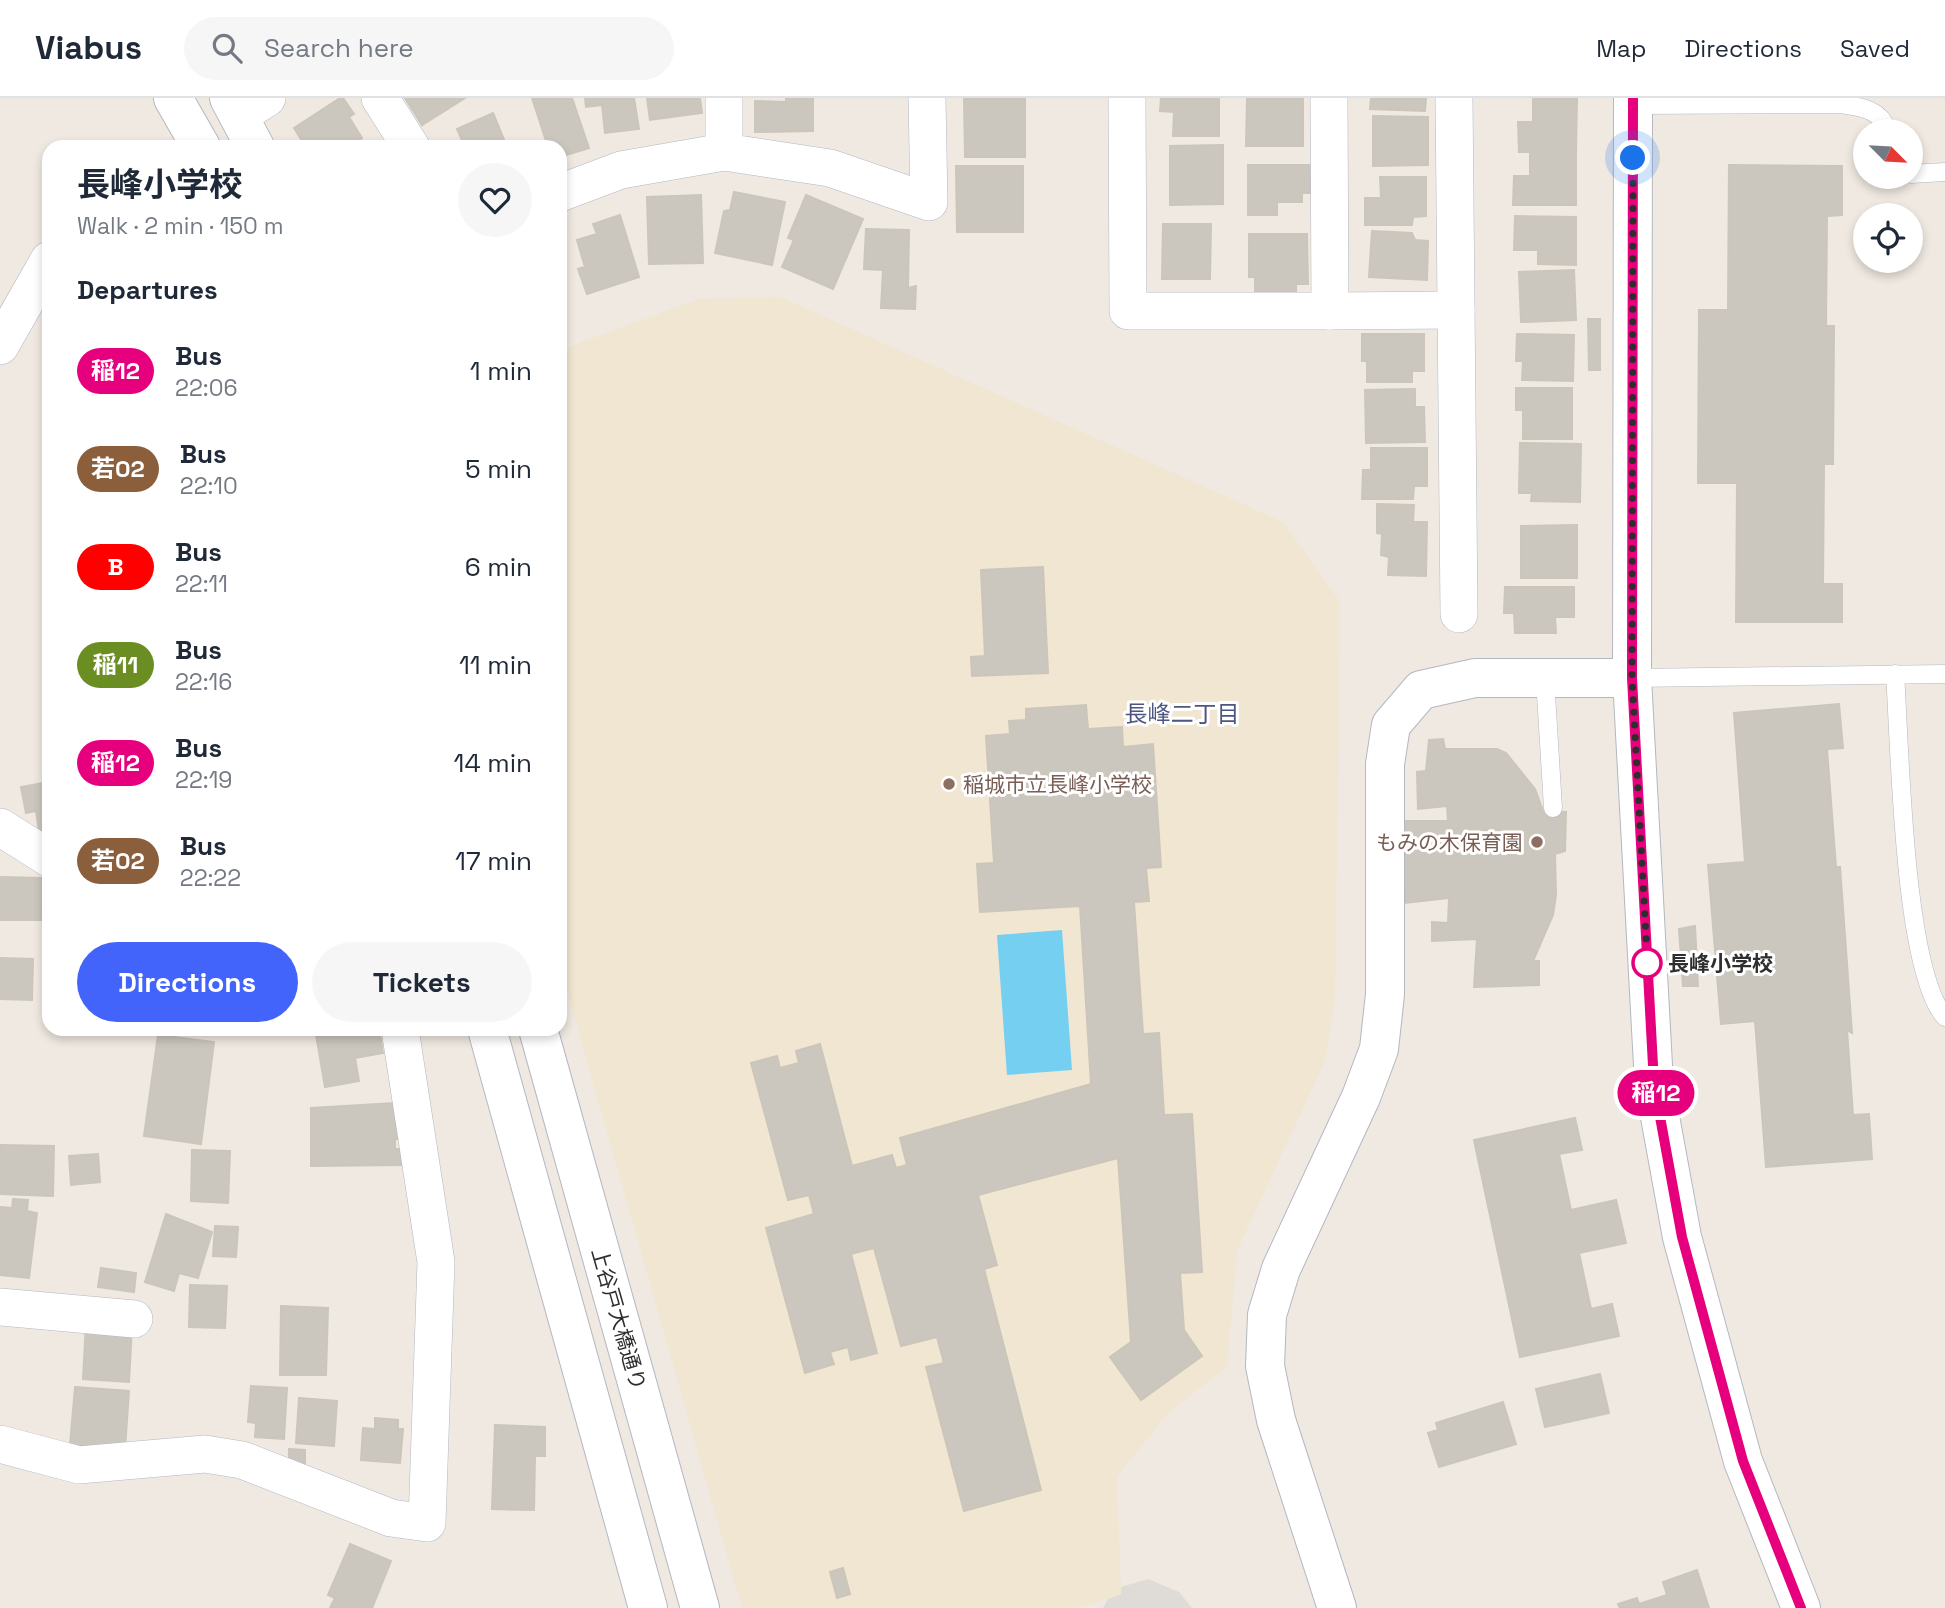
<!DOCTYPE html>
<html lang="en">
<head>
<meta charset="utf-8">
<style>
  :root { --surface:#fff; --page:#f6f6f7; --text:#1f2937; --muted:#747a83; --line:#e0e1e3; --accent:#4264fb }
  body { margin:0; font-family:"Space Grotesk","Noto Sans JP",sans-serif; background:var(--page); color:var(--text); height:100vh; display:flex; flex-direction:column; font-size:26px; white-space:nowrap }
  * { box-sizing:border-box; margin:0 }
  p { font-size:23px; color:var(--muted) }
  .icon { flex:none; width:38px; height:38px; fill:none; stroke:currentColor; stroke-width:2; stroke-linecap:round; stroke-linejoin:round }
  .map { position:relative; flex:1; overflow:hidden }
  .details { position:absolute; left:42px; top:42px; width:525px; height:896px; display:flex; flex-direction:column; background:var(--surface); border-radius:21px; box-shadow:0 4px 10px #0003 }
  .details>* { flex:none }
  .badge { padding:0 14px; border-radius:23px; font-size:24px; line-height:46px }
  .needle { width:46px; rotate:114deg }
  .tools { position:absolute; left:1853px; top:21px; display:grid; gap:14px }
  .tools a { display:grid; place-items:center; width:70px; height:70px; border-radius:50%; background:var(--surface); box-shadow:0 4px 10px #0003; font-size:35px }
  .you { position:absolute; width:35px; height:35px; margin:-18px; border:5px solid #fff; border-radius:50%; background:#1a73e8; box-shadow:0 0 0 10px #1a73e833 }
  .map>.badge { position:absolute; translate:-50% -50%; box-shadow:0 0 0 4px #fff }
  h2 { padding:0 35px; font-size:26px; line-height:63px }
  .round { display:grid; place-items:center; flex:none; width:74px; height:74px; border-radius:37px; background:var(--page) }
  .overview { display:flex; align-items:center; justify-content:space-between; height:119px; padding:0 35px }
  h1 { font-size:33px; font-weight:700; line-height:52px }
  .action { display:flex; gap:14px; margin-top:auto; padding:14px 35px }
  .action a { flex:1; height:80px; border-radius:42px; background:var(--accent); color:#fff; font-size:28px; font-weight:700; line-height:80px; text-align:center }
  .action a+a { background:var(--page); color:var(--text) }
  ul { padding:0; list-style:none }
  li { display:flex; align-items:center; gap:21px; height:98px; padding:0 35px }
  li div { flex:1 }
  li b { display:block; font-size:26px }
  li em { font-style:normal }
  li .badge { min-width:77px; font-weight:700; text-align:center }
  header { display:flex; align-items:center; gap:42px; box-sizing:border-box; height:98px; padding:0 35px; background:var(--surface); border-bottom:2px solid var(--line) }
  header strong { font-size:33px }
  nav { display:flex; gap:38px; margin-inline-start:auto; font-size:24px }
  .search { width:490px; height:63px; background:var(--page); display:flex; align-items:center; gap:18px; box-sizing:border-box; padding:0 24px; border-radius:38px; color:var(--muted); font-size:26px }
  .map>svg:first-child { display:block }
</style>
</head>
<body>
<header>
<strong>Viabus</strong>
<div class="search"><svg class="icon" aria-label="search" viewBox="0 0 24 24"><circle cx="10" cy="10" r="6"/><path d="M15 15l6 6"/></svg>Search here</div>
<nav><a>Map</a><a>Directions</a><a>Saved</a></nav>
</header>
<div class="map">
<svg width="1945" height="1510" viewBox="0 0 1945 1510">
  <rect width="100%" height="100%" fill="#efe9e1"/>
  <!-- education -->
  <polygon fill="#f0e6d1" points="780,199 1283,424 1340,504 1335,904 1324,965 1237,1153 1227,1269 1170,1313 1117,1378 1121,1496 1079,1510 742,1510 560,868 560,252 699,201"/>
  <!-- plaza -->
  <polygon fill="#dfdcd8" points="1148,1481 1179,1494 1192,1510 1103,1510 1108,1501 1121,1496 1121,1489"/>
  <!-- water -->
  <polygon fill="#75cff0" points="1062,832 1072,972 1007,977 997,837"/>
  <!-- building -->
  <g fill="#cbc7bf" stroke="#cbc5ba" stroke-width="2">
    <polygon points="340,0 343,0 354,16 349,19 362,40 351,49 306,49 294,30"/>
    <polygon points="405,0 465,0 422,27"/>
    <polygon points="532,0 572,0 589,50 560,59 560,49 548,49"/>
    <polygon points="585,0 634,0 639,31 605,35 602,7 586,9"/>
    <polygon points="647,0 700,0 702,15 650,22"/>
    <polygon points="786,0 813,0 813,33 755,34 755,3 786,4"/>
    <polygon points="964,0 1025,0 1025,59 965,59"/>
    <polygon points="1161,0 1219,0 1219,38 1173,38 1174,14 1160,13"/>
    <polygon points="1247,0 1303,0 1303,48 1246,48"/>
    <polygon points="1371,0 1426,0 1425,13 1370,11"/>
    <polygon points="1533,0 1577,0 1576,54 1519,54 1518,24 1533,24"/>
    <polygon points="493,15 507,49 465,49 457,31"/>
    <polygon points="1373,18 1428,19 1428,67 1373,68"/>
    <polygon points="1223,47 1223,106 1170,107 1170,48"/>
    <polygon points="1530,53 1576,54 1576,107 1513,107 1514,78 1530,78"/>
    <polygon points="1248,67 1310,67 1310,95 1302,95 1302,104 1277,104 1277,117 1248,117"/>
    <polygon points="1729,67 1842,68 1842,117 1827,118 1826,228 1834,228 1833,366 1824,366 1823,486 1842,486 1842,524 1736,524 1737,385 1698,385 1699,212 1728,212"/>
    <polygon points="956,68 1023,68 1023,134 957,134"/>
    <polygon points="1380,79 1426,79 1426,118 1413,119 1412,127 1365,127 1365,100 1381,100"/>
    <polygon points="734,94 785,104 772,167 715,155 724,113 730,112"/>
    <polygon points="701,97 703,165 649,166 647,99"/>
    <polygon points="806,97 863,121 833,191 782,169 794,142 788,140"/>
    <polygon points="620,117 639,179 587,196 578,171 585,169 577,142 597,136 593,126"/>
    <polygon points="1515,118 1576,119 1576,167 1538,166 1538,152 1514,152"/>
    <polygon points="1163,126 1211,126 1210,181 1162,181"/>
    <polygon points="866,131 909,132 908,190 916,188 915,211 881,210 883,172 864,171"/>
    <polygon points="1372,133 1412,135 1415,142 1428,143 1427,182 1369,179"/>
    <polygon points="1249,136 1307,136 1308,186 1296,186 1296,193 1255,193 1255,179 1249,179"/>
    <polygon points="1574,172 1576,222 1521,224 1519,174"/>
    <polygon points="1588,221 1600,221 1600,272 1589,272"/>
    <polygon points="1362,236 1424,236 1424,273 1412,273 1412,284 1367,284 1367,263 1362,263"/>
    <polygon points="1517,236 1574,237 1573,283 1522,282 1523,263 1516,263"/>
    <polygon points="1516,290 1572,290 1572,341 1523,341 1523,312 1516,312"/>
    <polygon points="1415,291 1415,309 1424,309 1425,344 1366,345 1365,292"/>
    <polygon points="1520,345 1581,346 1580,404 1531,403 1532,395 1519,395"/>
    <polygon points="1371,350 1427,350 1427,388 1414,388 1413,401 1362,401 1363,372 1371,372"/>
    <polygon points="1377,406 1414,407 1413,424 1427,424 1426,478 1388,477 1389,459 1381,457 1382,436 1377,435"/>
    <polygon points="1577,427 1577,480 1521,480 1521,428"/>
    <polygon points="1043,469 1048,575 972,578 971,559 985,558 981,472"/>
    <polygon points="1505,489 1574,489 1574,519 1555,519 1556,535 1515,535 1514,515 1504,515"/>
    <polygon points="1839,606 1843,650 1827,651 1836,769 1840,769 1852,935 1847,932 1853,1017 1869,1016 1872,1061 1766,1069 1755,923 1721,926 1708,767 1745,764 1734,615"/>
    <polygon points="1086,607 1088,631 1122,629 1123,649 1153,646 1161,769 1146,770 1149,803 1134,804 1143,936 1159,935 1164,1017 1192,1016 1202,1174 1180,1175 1184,1232 1202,1258 1141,1302 1110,1259 1131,1244 1118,1060 978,1097 997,1167 984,1171 1041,1392 964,1413 926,1269 944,1265 937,1239 901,1248 874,1150 851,1156 877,1255 851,1262 848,1249 830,1254 834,1266 805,1275 766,1130 814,1116 809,1097 788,1102 751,965 777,958 780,970 799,965 796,953 820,946 852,1068 892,1057 896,1070 907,1067 900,1040 1091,986 1080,808 980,814 977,766 994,765 986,638 1010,636 1009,623 1026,622 1026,611"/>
    <polygon points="1443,641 1445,651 1497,651 1506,655 1535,691 1543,713 1566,714 1565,753 1555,756 1556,797 1553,817 1533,863 1539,863 1539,887 1474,889 1477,841 1432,843 1432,824 1448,825 1449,800 1405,805 1401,723 1448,723 1447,708 1418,711 1417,674 1426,673 1429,642"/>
    <polygon points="49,684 49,731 39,733 36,713 26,715 21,689"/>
    <polygon points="0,779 42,780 41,822 0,822"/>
    <polygon points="1695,828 1698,888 1683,888 1679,831"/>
    <polygon points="0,860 33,861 32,902 0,901"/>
    <polygon points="315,931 379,931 383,955 355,960 359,983 325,989"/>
    <polygon points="158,937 214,944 201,1046 144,1038"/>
    <polygon points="394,1005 395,1019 401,1019 401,1041 395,1041 395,1051 403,1051 403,1067 311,1068 311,1010"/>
    <polygon points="1575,1020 1582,1052 1559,1056 1571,1112 1616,1102 1626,1145 1579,1155 1591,1211 1612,1206 1619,1238 1520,1259 1474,1042"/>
    <polygon points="0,1047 54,1048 53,1098 0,1096"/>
    <polygon points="192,1052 230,1053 228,1105 191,1103"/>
    <polygon points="98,1056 100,1084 71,1087 69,1058"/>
    <polygon points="13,1101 28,1102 27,1113 37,1115 29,1180 0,1177 0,1109 12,1110"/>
    <polygon points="166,1116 212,1134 198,1180 179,1175 174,1193 145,1184"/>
    <polygon points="215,1128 238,1129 236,1159 213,1158"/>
    <polygon points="101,1170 136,1175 134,1194 98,1189"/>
    <polygon points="190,1187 227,1188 225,1230 189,1229"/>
    <polygon points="281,1208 328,1210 326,1277 280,1277"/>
    <polygon points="86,1225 132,1228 129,1284 83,1281"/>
    <polygon points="1600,1276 1609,1315 1545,1329 1536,1291"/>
    <polygon points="251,1288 287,1290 284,1341 255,1339 256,1325 248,1324"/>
    <polygon points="75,1289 129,1293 125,1351 70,1347"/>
    <polygon points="299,1300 337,1303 334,1348 296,1345"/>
    <polygon points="1503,1304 1516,1346 1439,1369 1428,1335 1438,1332 1436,1325"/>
    <polygon points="375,1320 398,1322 398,1331 403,1331 400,1365 361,1362 363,1330 375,1331"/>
    <polygon points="495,1327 545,1329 545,1358 535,1358 534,1412 492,1411"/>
    <polygon points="289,1351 305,1352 305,1369 289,1368"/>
    <polygon points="350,1446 391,1463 372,1510 330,1510 335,1500 328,1497"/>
    <polygon points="843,1470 850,1496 837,1500 830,1474"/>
    <polygon points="1697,1472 1709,1510 1620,1510 1618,1506 1637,1500 1639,1506 1667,1497 1663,1484"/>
  </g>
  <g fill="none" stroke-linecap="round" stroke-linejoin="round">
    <!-- service casing -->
    <g stroke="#b4b7c1" stroke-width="19">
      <g id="service">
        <path d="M1633,7L1839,6C1860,9 1880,10 1888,33"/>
        <polyline points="1911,76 1945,74"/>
        <path d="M1895,576C1900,647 1903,872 1945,919"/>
        <polyline points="1545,580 1553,710"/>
        <polyline points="1632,580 1945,576"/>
      </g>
    </g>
    <!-- minor casing -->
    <g stroke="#b4b7c1" stroke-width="38">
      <g id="minor">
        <polyline points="380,0 411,49"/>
        <polyline points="724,0 724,54 830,70 929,104 927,0"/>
        <polyline points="1127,0 1128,213 1330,213 1329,0"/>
        <polyline points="1454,0 1459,516"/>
        <polyline points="240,17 267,0"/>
        <polyline points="560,95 621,72 724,54"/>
        <polyline points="1330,213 1456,212"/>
        <polyline points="0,248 49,162"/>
        <polyline points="0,729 49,760"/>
        <polyline points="0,1209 134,1221"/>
        <polyline points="0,1346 79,1367 205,1356 242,1362 391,1420 427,1425 436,1164 400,931"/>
      </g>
    </g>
    <!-- tertiary casing -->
    <g stroke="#b4b7c1" stroke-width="40">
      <g id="tertiary">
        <polyline points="173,0 201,49"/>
        <polyline points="229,0 255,49"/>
        <polyline points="1633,0 1632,580 1654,986 1682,1139 1743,1363 1801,1510"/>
        <polyline points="487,931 648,1510"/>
        <polyline points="538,931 700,1510"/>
        <polyline points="1337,1510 1276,1322 1265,1268 1267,1217 1281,1171 1361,999 1379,951 1385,896 1385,666 1391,627 1421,592 1475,580 1632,580"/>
      </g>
    </g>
    <!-- service -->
    <use href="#service" stroke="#fff" stroke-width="18"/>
    <!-- minor -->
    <use href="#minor" stroke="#fff" stroke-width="37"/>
    <!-- tertiary -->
    <use href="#tertiary" stroke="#fff" stroke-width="38"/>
  </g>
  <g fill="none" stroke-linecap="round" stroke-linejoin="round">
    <!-- line casing -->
    <g stroke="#fff" stroke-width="16">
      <polyline id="line" points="1633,0 1632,580 1654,986 1682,1139 1743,1363 1801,1510"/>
    </g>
    <!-- line -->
    <use href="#line" stroke="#e6007e" stroke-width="10"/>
    <!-- walk -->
    <polyline stroke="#2e2e2e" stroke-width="7" stroke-dasharray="0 12.6" points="1633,60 1632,580 1648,876 1647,865"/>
  </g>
  <!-- markers -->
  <g fill="#8d6e63" stroke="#fff" stroke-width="2.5">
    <circle cx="949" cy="686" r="7"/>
    <circle cx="1537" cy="744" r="7"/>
  </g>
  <circle fill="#fff" stroke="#e6007e" stroke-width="3.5" cx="1647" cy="865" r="14"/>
  <g text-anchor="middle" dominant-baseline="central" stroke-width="6" stroke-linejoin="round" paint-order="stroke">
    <!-- education labels -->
    <g font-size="21" fill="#785e54" stroke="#fff" text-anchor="start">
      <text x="963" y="686">稲城市立長峰小学校</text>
      <text x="1523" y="744" text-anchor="end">もみの木保育園</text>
    </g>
    <!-- stop labels -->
    <g font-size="21" font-weight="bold" fill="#2e2e2e" stroke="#fff" text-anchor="start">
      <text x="1668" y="865">長峰小学校</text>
    </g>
    <!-- street labels -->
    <g font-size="21" fill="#2e2e2e" stroke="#fff">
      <text transform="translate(619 1221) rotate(74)">上谷戸大橋通り</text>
    </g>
    <!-- neighbourhood labels -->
    <g font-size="23" fill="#4d5680" stroke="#fff">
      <text x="1182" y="616">長峰二丁目</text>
    </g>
  </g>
</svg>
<div class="tools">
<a><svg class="needle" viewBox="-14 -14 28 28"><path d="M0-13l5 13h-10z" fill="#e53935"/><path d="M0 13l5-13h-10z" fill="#747a83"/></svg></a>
<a><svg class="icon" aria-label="locate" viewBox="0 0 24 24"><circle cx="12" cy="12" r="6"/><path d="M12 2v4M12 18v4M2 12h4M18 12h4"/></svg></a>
</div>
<div class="you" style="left:1633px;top:60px"></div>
<b class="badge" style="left:1656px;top:995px;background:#e6007e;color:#fff">稲12</b>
<section class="details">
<div class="overview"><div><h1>長峰小学校</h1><p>Walk · 2 min · 150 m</p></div><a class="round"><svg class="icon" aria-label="heart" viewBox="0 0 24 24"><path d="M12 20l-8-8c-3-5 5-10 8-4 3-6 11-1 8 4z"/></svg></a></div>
<h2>Departures</h2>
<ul>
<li><span class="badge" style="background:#e6007e;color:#fff">稲12</span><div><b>Bus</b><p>22:06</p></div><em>1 min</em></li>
<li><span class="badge" style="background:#8b5e3c;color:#fff">若02</span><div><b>Bus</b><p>22:10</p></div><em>5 min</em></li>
<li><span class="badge" style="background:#f00;color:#fff">B</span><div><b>Bus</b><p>22:11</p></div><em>6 min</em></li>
<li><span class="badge" style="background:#6b8e23;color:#fff">稲11</span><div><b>Bus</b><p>22:16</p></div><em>11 min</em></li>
<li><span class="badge" style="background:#e6007e;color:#fff">稲12</span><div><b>Bus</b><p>22:19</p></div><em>14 min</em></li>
<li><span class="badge" style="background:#8b5e3c;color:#fff">若02</span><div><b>Bus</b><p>22:22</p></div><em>17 min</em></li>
</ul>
<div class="action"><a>Directions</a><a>Tickets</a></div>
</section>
</div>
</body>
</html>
